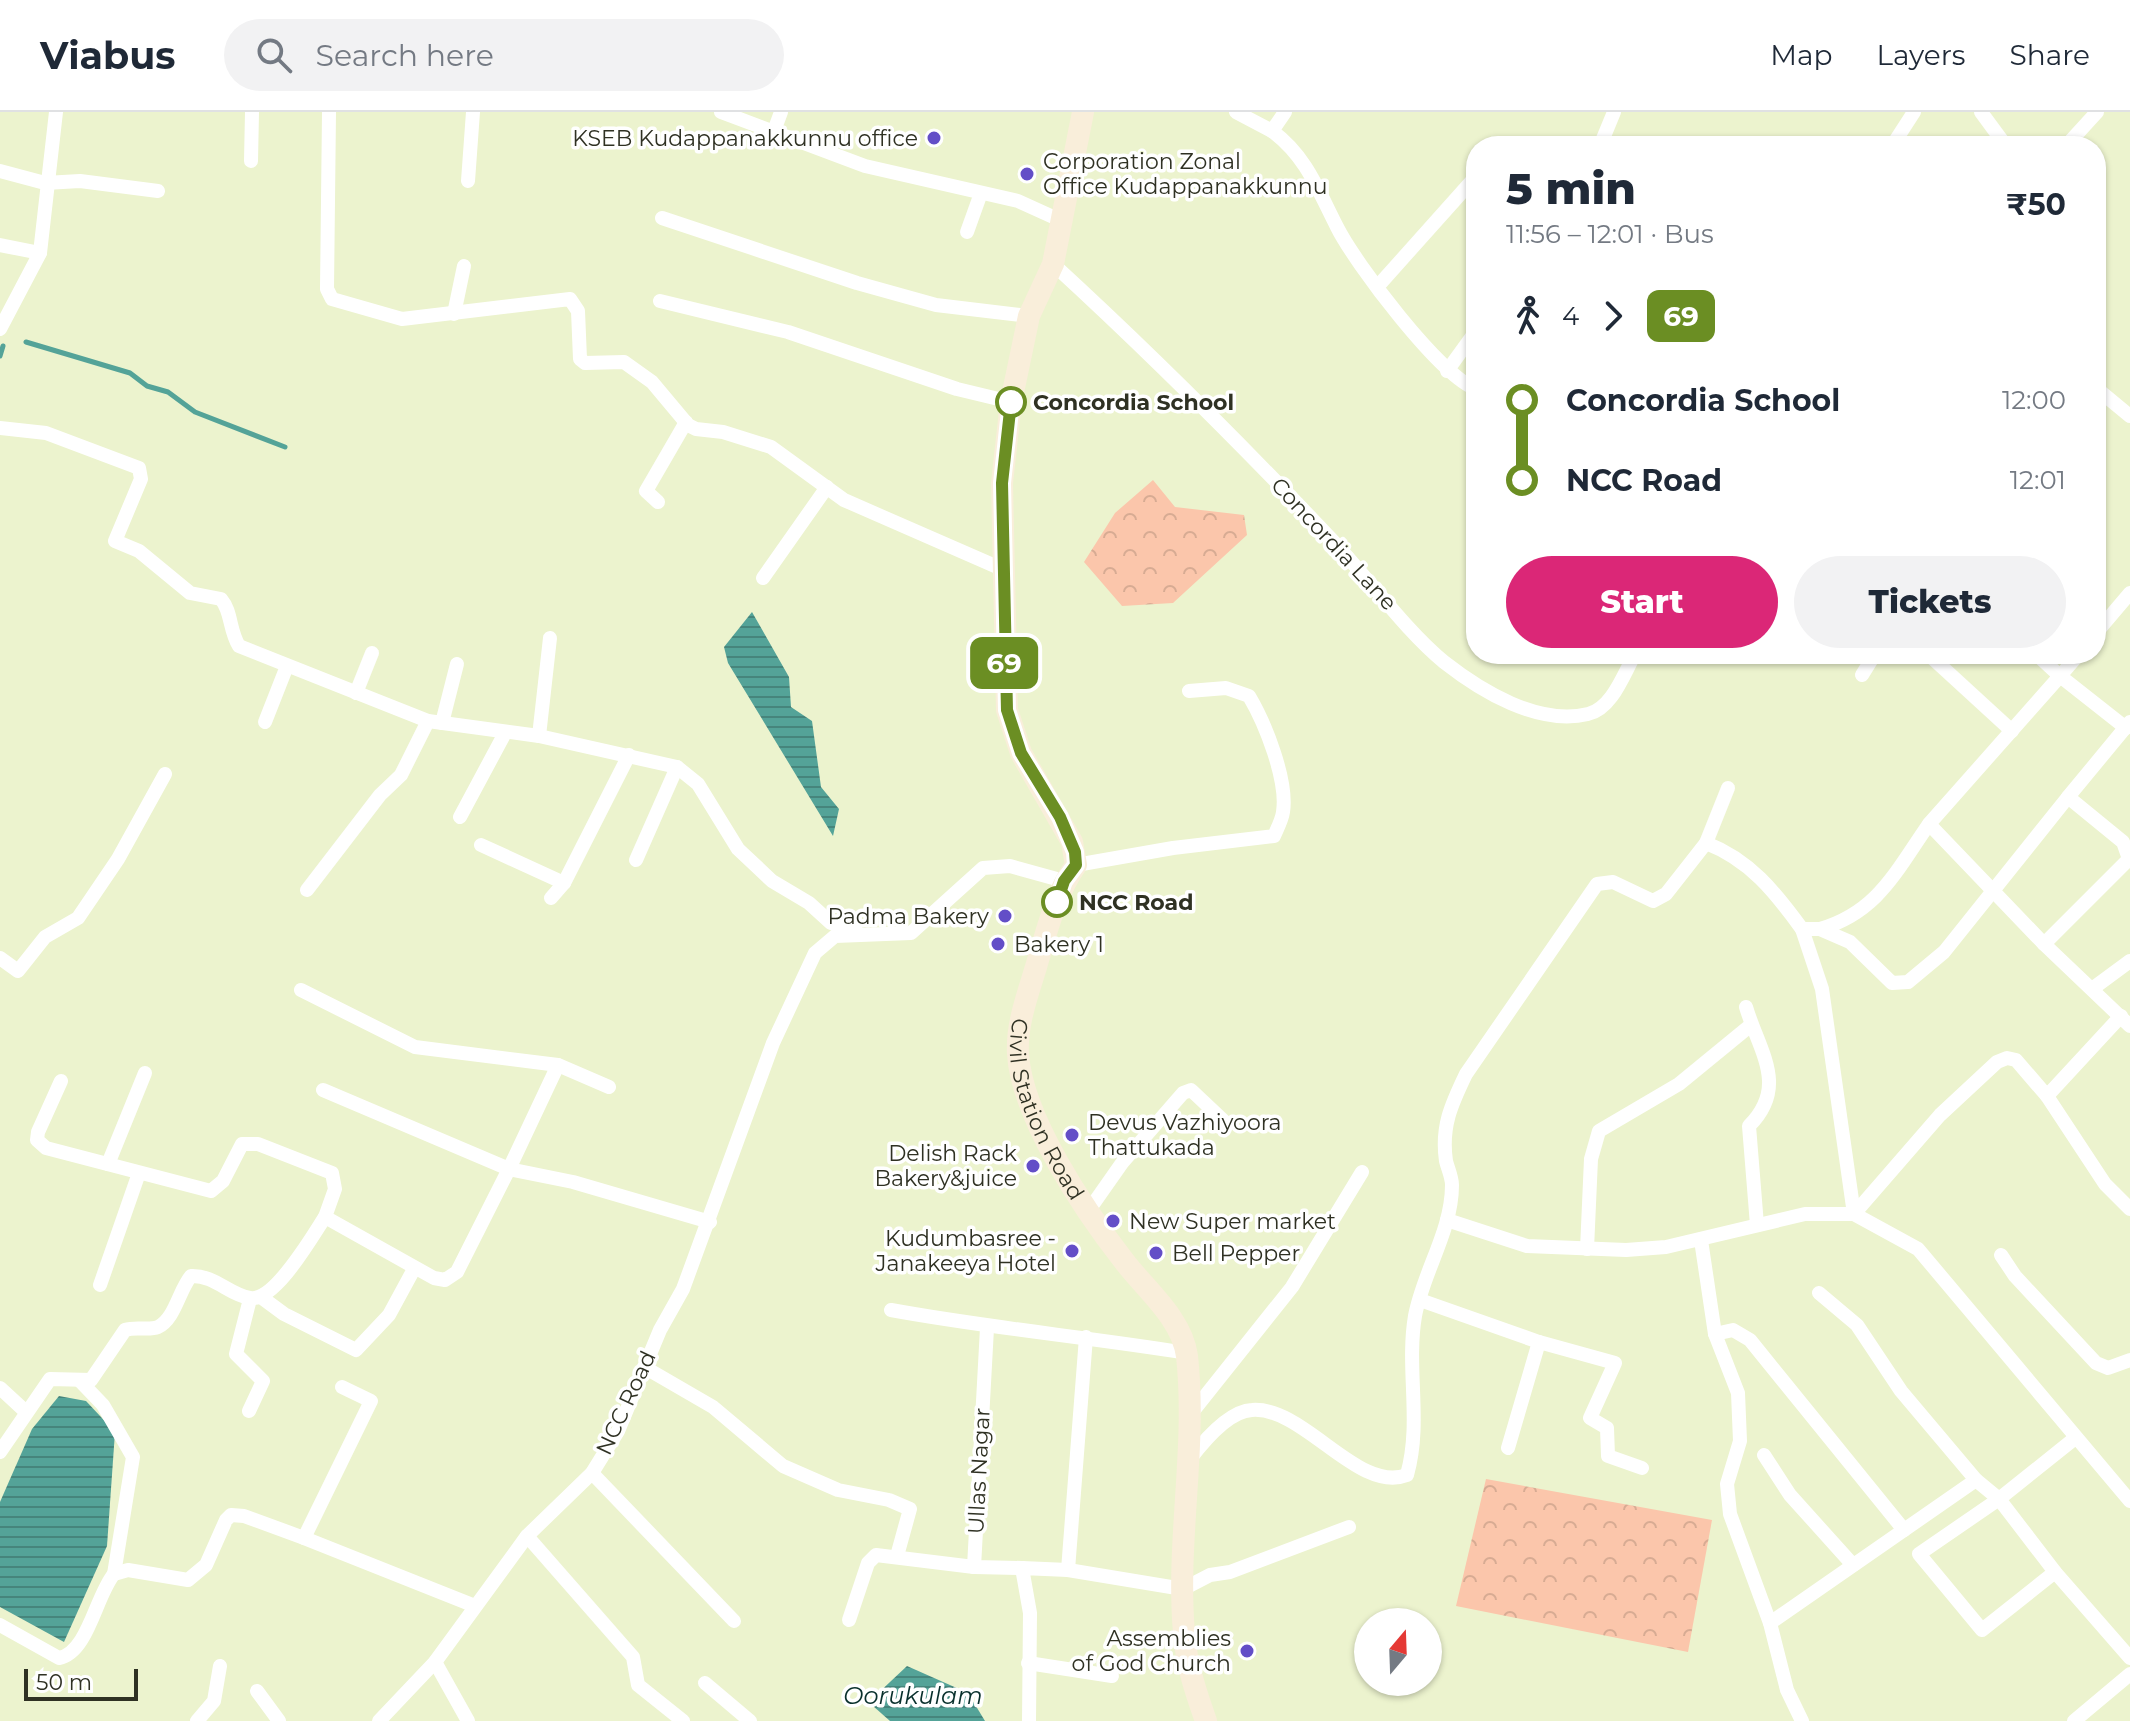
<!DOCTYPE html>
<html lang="en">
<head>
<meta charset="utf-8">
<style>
  :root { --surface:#fff; --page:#f2f2f3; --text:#1f2937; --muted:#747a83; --line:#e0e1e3; --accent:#db2777 }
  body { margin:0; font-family:Montserrat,sans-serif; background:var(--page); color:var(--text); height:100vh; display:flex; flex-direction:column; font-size:30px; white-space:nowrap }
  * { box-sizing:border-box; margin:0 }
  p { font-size:26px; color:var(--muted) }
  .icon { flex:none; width:44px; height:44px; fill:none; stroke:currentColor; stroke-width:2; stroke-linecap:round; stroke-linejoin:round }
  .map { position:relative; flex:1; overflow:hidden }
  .side { position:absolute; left:1466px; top:24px; width:640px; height:528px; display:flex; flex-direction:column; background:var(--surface); border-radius:32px; box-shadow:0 2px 6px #0004 }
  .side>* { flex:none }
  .badge { padding:0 16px; border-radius:12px; font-size:28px; line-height:52px }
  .needle { width:52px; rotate:19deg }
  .buttons { position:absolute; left:1354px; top:1496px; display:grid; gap:16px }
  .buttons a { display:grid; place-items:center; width:88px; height:88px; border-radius:50%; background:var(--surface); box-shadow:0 2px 6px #0004; font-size:40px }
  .scale { position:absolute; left:24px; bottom:20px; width:114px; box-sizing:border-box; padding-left:8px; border:4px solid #2f3123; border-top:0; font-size:22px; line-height:28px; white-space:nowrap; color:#2f3123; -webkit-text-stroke:6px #fff; paint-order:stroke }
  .map>.badge { position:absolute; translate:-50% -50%; box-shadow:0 0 0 4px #fff }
  .legs { display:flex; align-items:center; gap:12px; height:88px; padding:0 40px; font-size:26px }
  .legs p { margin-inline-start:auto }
  .head { display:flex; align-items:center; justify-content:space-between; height:136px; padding:0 40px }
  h1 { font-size:44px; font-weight:800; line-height:60px }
  .button { display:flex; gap:16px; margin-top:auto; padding:16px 40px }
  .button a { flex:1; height:92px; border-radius:48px; background:var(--accent); color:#fff; font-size:32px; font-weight:800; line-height:92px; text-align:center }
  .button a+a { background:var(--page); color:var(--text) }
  ul { padding:0 40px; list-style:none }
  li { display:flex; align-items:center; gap:28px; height:80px; font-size:30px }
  li i { display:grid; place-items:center; width:12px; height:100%; margin:0 10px; background:currentColor }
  li i::after { content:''; width:20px; height:20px; margin:-10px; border:6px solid; border-radius:50%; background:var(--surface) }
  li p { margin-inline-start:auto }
  li:first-child i { background:linear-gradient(#0000 50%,currentColor 0) }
  li:last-child i { background:linear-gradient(currentColor 50%,#0000 0) }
  header { display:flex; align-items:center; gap:48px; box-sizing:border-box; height:112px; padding:0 40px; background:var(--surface); border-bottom:2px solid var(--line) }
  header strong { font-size:38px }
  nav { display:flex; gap:44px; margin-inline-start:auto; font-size:28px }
  .search { width:560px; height:72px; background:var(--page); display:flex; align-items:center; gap:20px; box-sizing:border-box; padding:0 28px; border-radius:44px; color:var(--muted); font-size:30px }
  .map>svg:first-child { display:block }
</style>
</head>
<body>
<header>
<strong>Viabus</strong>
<div class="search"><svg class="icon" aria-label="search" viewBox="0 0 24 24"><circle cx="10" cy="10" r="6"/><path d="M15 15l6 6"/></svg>Search here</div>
<nav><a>Map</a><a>Layers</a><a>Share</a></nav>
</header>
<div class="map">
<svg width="2130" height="1609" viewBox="0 0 2130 1609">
  <defs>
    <pattern id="park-crowns" width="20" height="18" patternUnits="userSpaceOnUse" patternTransform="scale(2)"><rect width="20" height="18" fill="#fbc6ab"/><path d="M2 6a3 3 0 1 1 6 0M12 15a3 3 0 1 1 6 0" fill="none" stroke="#d7ab93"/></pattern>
    <pattern id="water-rules" width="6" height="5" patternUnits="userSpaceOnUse" patternTransform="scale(2)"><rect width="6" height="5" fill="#54a398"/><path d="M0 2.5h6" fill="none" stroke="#46857c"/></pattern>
  </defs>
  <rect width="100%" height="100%" fill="#ecf3ce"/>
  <!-- park -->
  <g fill="url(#park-crowns)">
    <polygon points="1153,368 1175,395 1244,403 1247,423 1173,491 1122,494 1084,450 1115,401"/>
    <polygon points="1486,1367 1712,1408 1688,1540 1456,1494"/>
  </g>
  <!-- water -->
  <g fill="url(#water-rules)">
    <polygon points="752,500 789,565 791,595 812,609 821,675 839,697 833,724 728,551 724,535"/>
    <polygon points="59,1284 86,1289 115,1320 107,1434 64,1530 0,1495 0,1390 32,1317"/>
    <polygon points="907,1554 968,1581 985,1609 890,1609 873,1594 873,1586"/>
  </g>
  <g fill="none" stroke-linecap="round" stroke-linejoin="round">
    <!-- stream -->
    <g stroke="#54a398" stroke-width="5">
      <polyline points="26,230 130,261 147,274 168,280 195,300 285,335"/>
      <polyline points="0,244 3,234"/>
    </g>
    <!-- street -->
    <g stroke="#fff" stroke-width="14">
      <polyline points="329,0 327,177 332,187 402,207 570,187 578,199 580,247 585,251 624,250 652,270 688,313 696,317 723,320 771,335 844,388 1002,457"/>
      <polyline points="721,0 865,54 1018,89 1062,109"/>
      <polyline points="1236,0 1272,19 1285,0"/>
      <polyline points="1981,0 2006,34"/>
      <polyline points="774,19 781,0"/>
      <path d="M1272,19C1306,44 1318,78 1337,115C1355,151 1440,264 1476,277"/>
      <polyline points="1600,34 1614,0"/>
      <polyline points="1892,34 1914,0"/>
      <polyline points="2066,34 2097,0"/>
      <polyline points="251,49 252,0"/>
      <polyline points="0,59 45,71 80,69 158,79"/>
      <polyline points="468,69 473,0"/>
      <polyline points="662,106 857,171 936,193 1029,204"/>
      <polyline points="967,120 981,81"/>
      <polyline points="0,133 40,141"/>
      <path d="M1053,152C1150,241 1243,334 1333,429C1368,466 1406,519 1444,550C1481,579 1538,614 1588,602C1612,597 1624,561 1635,542"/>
      <polyline points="1378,174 1471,70"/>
      <polyline points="660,189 788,220 957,277 1011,290"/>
      <polyline points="454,202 464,154"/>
      <polyline points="0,217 40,141 56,0"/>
      <polyline points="1447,259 1476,219"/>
      <polyline points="2096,276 2130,304"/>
      <path d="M0,316L46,321L139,356L141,367L115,429L139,439L190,481L221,487C232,500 229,518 239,534L428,609L539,624L677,655L698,672L738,737L772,769L809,791L831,811L857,820"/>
      <polyline points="658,390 646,379 686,310"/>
      <polyline points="763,466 827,375"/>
      <polyline points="2096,521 2130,481"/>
      <polyline points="1928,542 2012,619"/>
      <polyline points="2036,542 2060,564 1929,712 2044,832 2130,914"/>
      <polyline points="2079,542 2060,564 2126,616"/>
      <polyline points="1862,563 1875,542"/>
      <polyline points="356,581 372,541"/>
      <polyline points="265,610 287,554"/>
      <polyline points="442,611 457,552"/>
      <polyline points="539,624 550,526"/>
      <polyline points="2068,685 2130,610"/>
      <polyline points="460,705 505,621"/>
      <polyline points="1706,731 1728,676"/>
      <polyline points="481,733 564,771"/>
      <polyline points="636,748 677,655"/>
      <path d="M1076,753L1173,736L1274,724C1277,717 1282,708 1283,700C1288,668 1265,611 1249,584L1226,576L1189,579"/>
      <polyline points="307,778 380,683 401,663 428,609"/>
      <polyline points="551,786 564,771 629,643"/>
      <polyline points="1802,817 1822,877 1854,1102"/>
      <path d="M1820,817C1878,800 1896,759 1929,712"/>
      <polyline points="0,846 18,859 45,825 78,806 118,747 165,662"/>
      <polyline points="2092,877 2130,849"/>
      <polyline points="301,878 415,935 558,953 609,975"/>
      <path d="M1746,895C1759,939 1789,974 1749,1014L1757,1113"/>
      <polyline points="61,969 38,1020 37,1028 46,1036 211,1079 223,1069 242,1032 258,1032 332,1061 335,1077 325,1105 434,1166 445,1168 457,1160 509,1057 573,1070 710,1110"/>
      <polyline points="323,978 509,1057 558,953"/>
      <polyline points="2047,984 2105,1072 2130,1097"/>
      <polyline points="108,1052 145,961"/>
      <polyline points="1089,1098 1122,1051 1183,981 1191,978 1225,1010"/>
      <polyline points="1854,1102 1940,1003 1997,950 2007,946 2016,948 2047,984 2121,904"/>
      <polyline points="1447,1108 1527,1134 1626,1138 1666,1135 1805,1102 1854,1102 1918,1137 2130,1389"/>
      <polyline points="1701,1128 1715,1222 1738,1281 1740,1329 1727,1372 1730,1402 1770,1511 1787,1578 1802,1609"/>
      <polyline points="1587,1137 1591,1047 1599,1019 1679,972 1751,913"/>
      <polyline points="2001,1143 2015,1164 2096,1251 2108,1256 2130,1248"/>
      <polyline points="100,1173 139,1061"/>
      <polyline points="1819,1181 1857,1213 1901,1279 1976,1368 1999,1387 2055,1460 2130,1546"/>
      <polyline points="261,1185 284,1202 356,1238 389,1203 414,1157"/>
      <polyline points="1420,1188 1539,1230 1615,1251 1590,1306 1607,1316 1608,1344 1642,1356"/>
      <path d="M891,1198C989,1216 1088,1225 1187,1241"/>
      <polyline points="987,1216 974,1455 1022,1456"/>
      <polyline points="1715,1222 1733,1218 1750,1228 1904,1418"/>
      <polyline points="644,1255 713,1295 783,1354 838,1378 889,1388 910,1397 897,1444"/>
      <polyline points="81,1270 103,1293 133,1345 114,1462"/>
      <polyline points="0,1276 25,1299"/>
      <polyline points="249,1299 263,1269 236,1242 250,1187"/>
      <polyline points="1190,1303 1292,1175 1362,1060"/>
      <polyline points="1508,1336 1539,1230"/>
      <path d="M0,1340L50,1267L91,1268L125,1218C137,1214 148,1219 158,1215C175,1207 179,1178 191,1164C215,1163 229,1183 250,1186C275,1190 313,1123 325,1105"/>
      <polyline points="1764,1343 1790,1383 1853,1453"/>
      <path d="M1190,1347C1203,1330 1229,1299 1252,1298C1304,1294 1358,1382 1407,1363C1422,1310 1406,1257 1415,1204C1423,1160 1452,1119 1452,1073C1452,1065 1448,1057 1446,1049C1441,1015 1451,993 1466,962L1597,772L1613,770L1653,789L1666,782L1706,731C1750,748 1775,780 1802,817H1820L1850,830L1892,871L1908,870L1944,840L2068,685L2123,730L2129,747L2044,832"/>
      <polyline points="592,1361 734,1509"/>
      <polyline points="527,1424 633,1545 638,1573 683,1609"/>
      <polyline points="304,1426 371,1289 342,1275"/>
      <polyline points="1068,1458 1086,1225"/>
      <polyline points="2055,1460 1982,1518 1919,1442 1999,1387 2074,1327"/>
      <polyline points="849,1508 868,1451 876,1443 974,1455"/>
      <polyline points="1770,1511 1976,1368"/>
      <path d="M0,1513L59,1546C88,1541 96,1483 114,1462L128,1458L188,1468L206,1453L226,1408L231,1403L244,1404L304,1426L475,1494"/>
      <polyline points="435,1550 468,1609"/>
      <polyline points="1028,1551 1112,1564"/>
      <polyline points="705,1571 750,1609"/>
      <polyline points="257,1579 279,1609"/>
      <polyline points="197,1609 214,1589 220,1554"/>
      <polyline points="379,1609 435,1550 527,1424 592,1361 618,1319 660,1218 683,1177 773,931 815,841 835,824 911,821 983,756 1010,754 1064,769"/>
      <polyline points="1029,1609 1030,1501 1022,1456 1068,1458 1183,1477 1210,1463 1230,1460 1349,1415"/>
      <polyline points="2074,1609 2130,1562"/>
    </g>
    <!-- secondary -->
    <path stroke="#f9eeda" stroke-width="22" id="s1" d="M1083,0L1053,152L1029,204L1011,290L1002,371L1007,598L1021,641L1072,730L1076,753C1056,781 1048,815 1038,848C1030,877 1016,910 1018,942C1022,1006 1085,1099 1124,1149C1145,1177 1182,1206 1187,1244C1197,1336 1176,1429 1184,1521C1186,1551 1196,1581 1206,1609"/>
  </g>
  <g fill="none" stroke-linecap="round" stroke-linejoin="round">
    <!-- line-1 casing -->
    <g stroke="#fff" stroke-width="18">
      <polyline id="line-1" points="1011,290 1002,371 1007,598 1021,641 1060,705 1075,740 1076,753 1064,769 1057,790"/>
    </g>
    <!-- line-1 -->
    <use href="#line-1" stroke="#6b8e23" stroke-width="12"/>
  </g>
  <!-- markers -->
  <g fill="#634ec7" stroke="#fff" stroke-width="3">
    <circle cx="934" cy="26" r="8"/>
    <circle cx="1027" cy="62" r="8"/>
    <circle cx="1005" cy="804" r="8"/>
    <circle cx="998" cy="832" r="8"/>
    <circle cx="1072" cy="1023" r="8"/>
    <circle cx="1033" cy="1054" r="8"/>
    <circle cx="1113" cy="1109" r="8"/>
    <circle cx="1072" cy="1139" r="8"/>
    <circle cx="1156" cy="1141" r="8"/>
    <circle cx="1247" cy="1539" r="8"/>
  </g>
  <g fill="#fff" stroke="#6b8e23" stroke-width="4">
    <circle cx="1011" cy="290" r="14"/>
    <circle cx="1057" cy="790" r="14"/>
  </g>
  <g text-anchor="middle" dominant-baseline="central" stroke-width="7" stroke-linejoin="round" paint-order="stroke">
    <!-- poi labels -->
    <g font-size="22" fill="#2f3123" stroke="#fff" text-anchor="end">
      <text x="918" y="26">KSEB Kudappanakkunnu office</text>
      <text x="1043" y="49" text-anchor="start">Corporation Zonal<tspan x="1043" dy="25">Office Kudappanakkunnu</tspan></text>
      <text x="989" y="804">Padma Bakery</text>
      <text x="1014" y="832" text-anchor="start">Bakery 1</text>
      <text x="1088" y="1010" text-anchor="start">Devus Vazhiyoora<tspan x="1088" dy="25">Thattukada</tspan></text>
      <text x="1017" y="1041">Delish Rack<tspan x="1017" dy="25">Bakery&amp;juice</tspan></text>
      <text x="1129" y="1109" text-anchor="start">New Super market</text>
      <text x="1056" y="1126">Kudumbasree -<tspan x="1056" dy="25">Janakeeya Hotel</tspan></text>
      <text x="1172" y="1141" text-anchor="start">Bell Pepper</text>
      <text x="1231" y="1526">Assemblies<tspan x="1231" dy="25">of God Church</tspan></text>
    </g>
    <!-- stop labels -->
    <g font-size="22" font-weight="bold" fill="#2f3123" stroke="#fff" text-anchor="start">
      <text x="1033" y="290">Concordia School</text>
      <text x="1079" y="790">NCC Road</text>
    </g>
    <!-- street labels -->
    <g font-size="22" fill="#2f3123" stroke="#fff">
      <text transform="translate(1334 432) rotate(47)">Concordia Lane</text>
      <text stroke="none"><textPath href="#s1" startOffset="1040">Civil Station Road</textPath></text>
      <text transform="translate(626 1291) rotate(-65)">NCC Road</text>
      <text transform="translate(979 1359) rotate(-87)">Ullas Nagar</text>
    </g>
    <!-- water labels -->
    <g font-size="24" font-style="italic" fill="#09302c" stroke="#fff">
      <text x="913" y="1583">Oorukulam</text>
    </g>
  </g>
</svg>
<div class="buttons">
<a><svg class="needle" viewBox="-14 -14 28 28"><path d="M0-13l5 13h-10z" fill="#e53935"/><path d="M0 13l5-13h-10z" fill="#747a83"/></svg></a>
</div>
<div class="scale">50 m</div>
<b class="badge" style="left:1004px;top:551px;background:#6b8e23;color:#fff">69</b>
<section class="side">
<div class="head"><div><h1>5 min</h1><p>11:56 – 12:01 · Bus</p></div><b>₹50</b></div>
<div class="legs"><svg class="icon" aria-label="walk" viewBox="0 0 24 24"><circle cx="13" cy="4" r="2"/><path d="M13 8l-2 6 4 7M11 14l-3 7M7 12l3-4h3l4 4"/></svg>4<svg class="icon" aria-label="forward" viewBox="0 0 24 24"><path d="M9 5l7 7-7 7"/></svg><b class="badge" style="background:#6b8e23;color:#fff">69</b></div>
<ul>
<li><i style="color:#6b8e23"></i><b>Concordia School</b><p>12:00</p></li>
<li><i style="color:#6b8e23"></i><b>NCC Road</b><p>12:01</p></li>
</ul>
<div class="button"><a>Start</a><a>Tickets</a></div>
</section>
</div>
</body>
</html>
